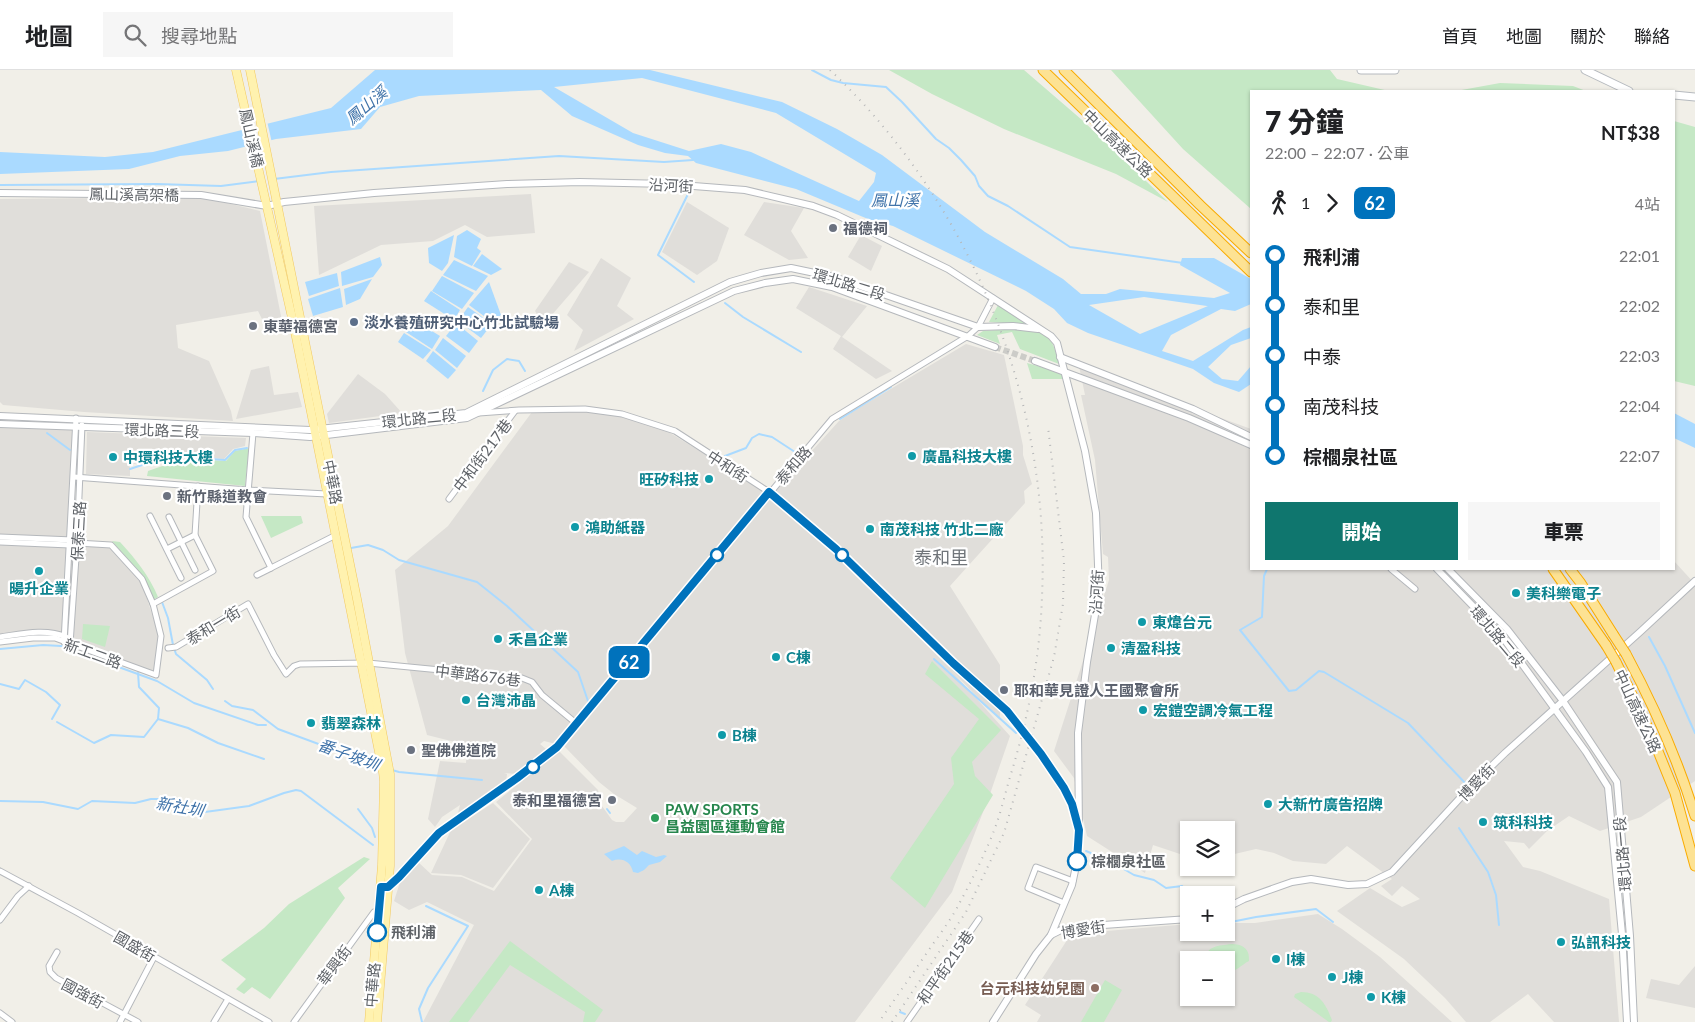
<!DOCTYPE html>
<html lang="zh-TW">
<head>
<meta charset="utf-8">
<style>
  :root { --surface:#fff; --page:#f6f6f6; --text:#202124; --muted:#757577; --line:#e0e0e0; --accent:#0f766e }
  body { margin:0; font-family:Lato,"Noto Sans TC",sans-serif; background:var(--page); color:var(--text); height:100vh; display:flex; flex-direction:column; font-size:19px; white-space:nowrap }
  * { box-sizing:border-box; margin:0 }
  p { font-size:16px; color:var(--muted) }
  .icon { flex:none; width:28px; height:28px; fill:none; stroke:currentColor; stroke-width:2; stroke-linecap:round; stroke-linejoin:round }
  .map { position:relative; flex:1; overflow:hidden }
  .sheet { position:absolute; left:1250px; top:20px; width:425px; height:480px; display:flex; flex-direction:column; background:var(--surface); border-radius:0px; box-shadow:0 1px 4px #0004 }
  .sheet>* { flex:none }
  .badge { padding:0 10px; border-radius:8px; font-size:18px; line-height:32px }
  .buttons { position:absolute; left:1180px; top:751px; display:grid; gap:10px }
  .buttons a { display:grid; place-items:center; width:55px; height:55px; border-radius:0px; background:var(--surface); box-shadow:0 1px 4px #0004; font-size:25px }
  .map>.badge { position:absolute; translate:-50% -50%; box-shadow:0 0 0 2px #fff }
  .legs { display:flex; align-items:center; gap:8px; height:55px; padding:0 15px; font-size:16px }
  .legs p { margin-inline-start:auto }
  .head { display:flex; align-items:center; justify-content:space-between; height:85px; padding:0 15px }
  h1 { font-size:28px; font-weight:800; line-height:38px }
  .cta { display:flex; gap:10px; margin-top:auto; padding:10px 15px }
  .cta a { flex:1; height:58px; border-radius:0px; background:var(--accent); color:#fff; font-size:20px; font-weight:800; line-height:58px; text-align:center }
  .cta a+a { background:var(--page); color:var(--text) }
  ul { padding:0 15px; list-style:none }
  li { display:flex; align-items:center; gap:18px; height:50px; font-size:19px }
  li i { display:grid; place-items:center; width:8px; height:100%; margin:0 6px; background:currentColor }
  li i::after { content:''; width:12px; height:12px; margin:-6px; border:4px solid; border-radius:50%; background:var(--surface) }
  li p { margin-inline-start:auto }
  li:first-child i { background:linear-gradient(#0000 50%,currentColor 0) }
  li:last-child i { background:linear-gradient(currentColor 50%,#0000 0) }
  header { display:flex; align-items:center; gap:30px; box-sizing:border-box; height:70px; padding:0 25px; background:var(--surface); border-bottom:1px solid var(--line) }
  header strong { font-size:24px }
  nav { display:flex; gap:28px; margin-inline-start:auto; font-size:18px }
  .search { width:350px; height:45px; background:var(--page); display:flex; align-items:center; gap:12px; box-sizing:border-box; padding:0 18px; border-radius:0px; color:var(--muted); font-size:19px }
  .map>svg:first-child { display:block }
</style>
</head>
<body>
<header>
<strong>地圖</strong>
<div class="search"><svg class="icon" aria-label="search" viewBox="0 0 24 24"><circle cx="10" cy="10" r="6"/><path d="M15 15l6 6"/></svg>搜尋地點</div>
<nav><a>首頁</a><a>地圖</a><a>關於</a><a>聯絡</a></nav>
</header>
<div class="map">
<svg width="1695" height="952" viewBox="0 0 1695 952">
  <rect width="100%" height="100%" fill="#f1efe8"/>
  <!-- industrial -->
  <g fill="#e0deda" fill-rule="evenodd">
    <polygon points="531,124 535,163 487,167 465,155 433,171 381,175 319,205 314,136"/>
    <polygon points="202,127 260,141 284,261 265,255 258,241 176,255 178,278 209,291 231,341 233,351 84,342 3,335 0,332 0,129"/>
    <polygon points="687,132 729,158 717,191 697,205 662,182"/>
    <polygon points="764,132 804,138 791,161 808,188 789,190 744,165"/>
    <polygon points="861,165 882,176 871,201 848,187"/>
    <polygon points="601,188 631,208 617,236 634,249 574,281 583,260 567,245"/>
    <polygon points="569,192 589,202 544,254 535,241"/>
    <polygon points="809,217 867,236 842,267 892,301 876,309 833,279 841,266 796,238"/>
    <polygon points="966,274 1004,285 1023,376 1023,385 1032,414 1024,421 1025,433 950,516 1000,595 1000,650 951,600 1010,666 990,724 952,822 855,952 423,952 474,855 427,832 409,840 394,831 401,809 417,791 432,805 462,807 494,821 532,769 496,732 559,681 598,720 602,736 612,750 616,752 624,752 637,738 614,724 599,712 564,676 544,671 540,674 546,679 516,704 504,703 507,704 506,712 457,747 460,735 442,747 435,757 428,749 440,691 466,693 467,675 427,665 405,583 395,500 448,456 532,342 587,342 625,347 662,358 772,425 839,351 857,339"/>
    <polygon points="269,296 274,325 298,322 302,337 236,349 251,300"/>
    <polygon points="1079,296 1251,359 1251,499 1674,499 1674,491 1695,514 1695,711 1641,747 1600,761 1569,746 1547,761 1529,779 1524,773 1504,771 1523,797 1540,801 1609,829 1619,952 1554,952 1528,924 1490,952 1466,952 1445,928 1404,889 1337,841 1370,818 1402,837 1420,829 1402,816 1392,826 1381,816 1392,809 1347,776 1326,794 1293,791 1274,783 1256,779 1226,786 1226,760 1189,760 1189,787 1153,775 1145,803 1087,766 1074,708 1054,681 1109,510 1108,487 1103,484 1095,390 1081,325 1085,325"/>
    <polygon points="358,304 385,324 402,343 329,353 327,344"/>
    <polygon points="0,349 79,353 72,472 110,476 141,510 159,566 155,605 56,567 0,573"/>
    <polygon points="87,362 245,368 246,368 245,376 233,379 224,389 170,385 130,395 130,406 86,404"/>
    <polygon points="493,733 530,769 493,818 461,805 431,803 451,760"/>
    <path d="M1318,844L1342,859L1380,887L1452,952H1037L1041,945L1025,935L1071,864L1189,854V862H1226V853H1255ZM1189,890H1226V928H1189Z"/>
    <polygon points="1695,896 1695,938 1646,928 1651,909 1679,915"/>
  </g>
  <!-- green -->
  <g fill="#c5e8c5">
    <polygon points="889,0 1024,0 1082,50 1168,132 1116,104 1004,59 932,24"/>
    <polygon points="1111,0 1330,0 1337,9 1389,21 1251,21 1251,139 1183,79"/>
    <polygon points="1500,13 1573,16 1586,21 1456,21"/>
    <polygon points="1674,51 1695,57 1695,316 1674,311"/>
    <polygon points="998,235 1031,255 989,252"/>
    <path d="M1013,259C1045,262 1051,260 1059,294L1020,279L1012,262L997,265L1000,274L977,265L983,261Z"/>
    <polygon points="1027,293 1062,303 1064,309 1032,309"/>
    <polygon points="249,378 245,416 147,406 148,401 171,393 184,394 185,389 226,391 235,381"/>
    <polygon points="261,446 301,446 303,453 271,468"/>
    <path d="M112,471L120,472C135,488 150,507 158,527L153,530L144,508Z"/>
    <polygon points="83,554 110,556 105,577 82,569"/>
    <polygon points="932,591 1001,660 972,692 975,706 993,725 925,838 890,808 954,714 951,688 979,649 925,604"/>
    <polygon points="364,787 370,789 338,818 345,828 270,929 252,917 244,924 236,919 246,909 221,890 264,858 289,834"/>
    <polygon points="510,871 603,940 595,952 583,952 585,942 510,895 468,952 449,952"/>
    <path d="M1231,874C1242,874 1250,878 1249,891C1241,895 1236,902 1226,903V890H1205C1207,875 1218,876 1231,874Z"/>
    <polygon points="1105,910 1122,920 1104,952 1081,952"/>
    <path d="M1301,922C1320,922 1326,935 1332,950L1331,952H1329L1294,927L1295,924Z"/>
  </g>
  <!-- water -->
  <g fill="#aadaff" fill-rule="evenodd">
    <path d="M375,0H650L782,32L837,59L882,85L985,162L1063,209L1081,224H1106L1120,219L1214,228L1230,223L1180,195L1182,188H1214L1251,209V234L1235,241L1221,239L1171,265L1162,281L1193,291L1243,260L1251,257V268L1231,275L1208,297L1222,309L1238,311L1251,296V314L1239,322L1214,313L1193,299L1088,263L1067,253L1054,239L1026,221L893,156L868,149L796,119L696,93L688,86L665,83L638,75L572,46L541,20L419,26L380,37L361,59L276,69L228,81L180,86L129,99L0,104V82L105,87L153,82L331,38ZM642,8L776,43L876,103L874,112L859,131L751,82L721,74L689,81L633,63L554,17ZM1144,227L1207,236H1208L1140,264L1089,235Z"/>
    <polygon points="467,160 481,169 477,178 481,181 472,196 454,187 457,166"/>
    <polygon points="454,165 448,193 442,201 429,193 428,178"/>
    <polygon points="482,184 502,199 491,205 473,196"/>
    <polygon points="380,187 382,195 373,207 342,216 341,202"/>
    <polygon points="454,190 488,206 476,221 443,205"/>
    <polygon points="337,203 339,216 309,226 305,212"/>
    <polygon points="442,206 474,223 462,239 432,221"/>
    <polygon points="372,209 360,229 346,235 344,219"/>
    <polygon points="489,212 501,245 492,252 469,235"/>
    <polygon points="340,218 343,237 313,246 308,229"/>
    <polygon points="431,221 460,240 454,250 424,231"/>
    <polygon points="468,237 492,254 481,268 458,251"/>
    <polygon points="414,250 440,266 432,279 406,262"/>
    <polygon points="456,253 478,271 469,283 446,266"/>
    <polygon points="404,263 431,280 423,289 398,272"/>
    <polygon points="443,268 466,286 457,298 435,280"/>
    <polygon points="433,281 456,300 448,309 426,291"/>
    <polygon points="1674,343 1695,354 1695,378 1674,368"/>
    <path d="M624,776L637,785L642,781L656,787L664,785L667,786L660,792L649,795L644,800L638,803L633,802C631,792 622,787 612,791L604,784Z"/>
  </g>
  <!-- pier -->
  <polygon fill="#f1efe8" points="267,51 272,73 246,79 242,57"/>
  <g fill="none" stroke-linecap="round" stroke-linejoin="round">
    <!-- stream -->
    <g stroke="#aadaff" stroke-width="2">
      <polyline points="812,0 831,10 843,13 886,17 902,32 936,69 949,78 961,90 975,106 979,116 988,126 1008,136 1070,177 1183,193"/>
      <polyline points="274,109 331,102 559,86 664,92 693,90"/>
      <polyline points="0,115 157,114 221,116 259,111"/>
      <polyline points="688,124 658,185 694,212"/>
      <polyline points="725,233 743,247 801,282"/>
      <polyline points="483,321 493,300 507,289 519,291 525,301"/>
      <polyline points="840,349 891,317"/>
      <polyline points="47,363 70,380"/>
      <polyline points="725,386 746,378 752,368 759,364 772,367 798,384"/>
      <polyline points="130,399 169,386 225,390 235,380 247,378"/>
      <polyline points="351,478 368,475 383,480 399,490 477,512 507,536 578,602 588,631"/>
      <polyline points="1267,499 1264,506 1262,547 1240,560 1289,621 1296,620 1319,601 1324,602 1408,653 1467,715"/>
      <polyline points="162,532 168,548 173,575 176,584 207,610 213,619"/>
      <polyline points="1649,567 1665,596 1695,663"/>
      <polyline points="0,579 43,575 61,576 157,611 194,633 258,655 266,655"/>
      <polyline points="934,589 1016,663"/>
      <polyline points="138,603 139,617 159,638 158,649 188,658 218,673 264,689"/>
      <polyline points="0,614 19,619 25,610 46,622 60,635 52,649"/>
      <polyline points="225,631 232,636 253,640 278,659 378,696"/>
      <polyline points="57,652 94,673 111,665 144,667 158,649"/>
      <polyline points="392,700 399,702 482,710"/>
      <polyline points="0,731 43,732 78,739 92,731 135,733 151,729 160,729 205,742 249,736 284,723 296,720 301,721 373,775"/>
      <polyline points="358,739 372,758 375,767"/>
      <polyline points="607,739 610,743"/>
      <polyline points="1459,758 1488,802 1496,825 1499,855"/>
      <polyline points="1086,781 1110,791 1134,805 1154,810 1166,818 1182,816 1190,825"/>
      <polyline points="1226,853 1256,847 1316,839 1333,852"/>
      <polyline points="900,942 905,944"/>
      <polyline points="422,952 419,939 428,918 468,856 426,836"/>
    </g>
    <!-- minor-tunnel -->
    <polyline stroke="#ccccc8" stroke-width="5" stroke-dasharray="5 2.5" stroke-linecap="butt" points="1007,641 1041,684"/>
    <!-- tertiary-tunnel -->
    <polyline stroke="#ccccc8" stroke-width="6" stroke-dasharray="6 3" stroke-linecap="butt" points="995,277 1035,291"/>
    <!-- minor casing -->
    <g stroke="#b5b8bc" stroke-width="7">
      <g id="minor">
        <polyline points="479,343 519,340 585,339 622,344 675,361 769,422 803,451 836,479 939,580 1007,641"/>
        <polyline points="253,363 246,447 271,498 336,465"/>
        <polyline points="74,407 248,420 327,424"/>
        <polyline points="449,429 515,341"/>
        <polyline points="150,446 181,508"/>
        <polyline points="169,447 195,500"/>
        <polyline points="0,467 73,470"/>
        <polyline points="0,472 70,475 77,473 111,475 142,509 153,534 161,566 156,605 55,568 33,568 0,572"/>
        <polyline points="167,479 195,465"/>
        <polyline points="1391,499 1415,519"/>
        <polyline points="257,505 271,498"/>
        <polyline points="153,534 213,501 195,465 198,416"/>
        <path d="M0,567C21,564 46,558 66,567"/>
        <polyline points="64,572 76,348"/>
        <polyline points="70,574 77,473 82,355"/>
        <polyline points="168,578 176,577 248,534 274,585 286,604 294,596 300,594 368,593 522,608 532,612 542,625 577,654"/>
        <polyline points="1041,684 1064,718 1072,734 1077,754"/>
        <polyline points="0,801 78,843 269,952"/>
        <polyline points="388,817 439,763 517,709 557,677 832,349 968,266 978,257 993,228"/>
        <polyline points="1064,833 1028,818 1036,797 1073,811"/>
        <polyline points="0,850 18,826 29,816"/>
        <polyline points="57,882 49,896 50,902 56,908 138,952"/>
        <polyline points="0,943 12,952"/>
        <polyline points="120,952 154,887"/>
        <polyline points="214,952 228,929"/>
        <polyline points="294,952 374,842 379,842"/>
        <polyline points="907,952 979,849"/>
      </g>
    </g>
    <!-- tertiary casing -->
    <g stroke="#b5b8bc" stroke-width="8">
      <g id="tertiary">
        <polyline points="0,123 201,125 267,136 284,132 374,123 507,114 580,112 668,114 745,120 813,136 837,145 948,199 1051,266 1057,273 1085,381 1096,443 1099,521 1087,592 1078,663 1079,760 1077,791 1072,815 1051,865"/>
        <polyline points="1060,287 1193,339 1251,367"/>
        <polyline points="1035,291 1189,348 1251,375"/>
        <polyline points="0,346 310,360 466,343 730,212 761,203 791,198 834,207 978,257 1013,256 1038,259"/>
        <polyline points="0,354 253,363 310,367 467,348 734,221 765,213 793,209 832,217 995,277"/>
        <polyline points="1437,499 1501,565 1586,682 1608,717 1622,864 1627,952"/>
        <polyline points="1448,499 1507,559 1563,631 1617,712 1630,866 1634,952"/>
        <polyline points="1226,838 1244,829 1292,812 1311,809 1348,815 1367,814 1392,802 1472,715 1505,683 1640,562 1695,511"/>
        <polyline points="993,952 1036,884 1051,865 1061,860 1075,857 1189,849"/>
      </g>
    </g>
    <!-- secondary casing -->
    <g stroke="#b6babf" stroke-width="9">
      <g id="secondary">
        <polyline points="1361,0 1395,0"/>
        <polyline points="1585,0 1629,21"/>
        <polyline points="1674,25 1695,27"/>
      </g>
    </g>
    <!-- primary casing -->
    <g stroke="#f2c960" stroke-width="9">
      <g id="primary">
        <polyline points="236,0 293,252 383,702 384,711 382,795 369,952"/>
        <polyline points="250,0 357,529 390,704 390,796 377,952"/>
      </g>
    </g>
    <!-- motorway casing -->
    <g stroke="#f9ab00" stroke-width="11">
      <g id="motorway">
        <polyline points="1043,0 1251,202"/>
        <polyline points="1064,0 1200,135 1251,183"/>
        <polyline points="1553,499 1606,575"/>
        <polyline points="1570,499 1580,512 1613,564"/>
        <path d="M1626,584C1654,636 1678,690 1695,746"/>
        <polyline points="1616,592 1651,664 1675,723 1695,796"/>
      </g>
    </g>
    <!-- minor -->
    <use href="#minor" stroke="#fff" stroke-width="5"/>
    <!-- tertiary -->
    <use href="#tertiary" stroke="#fff" stroke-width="6"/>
    <!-- secondary -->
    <use href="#secondary" stroke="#fff" stroke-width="7"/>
    <!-- primary -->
    <use href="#primary" stroke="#fff2af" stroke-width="8"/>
    <!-- motorway -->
    <use href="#motorway" stroke="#fde293" stroke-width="9"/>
    <!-- rail -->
    <g stroke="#b6b7b8" stroke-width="2" stroke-dasharray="1 6" stroke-linecap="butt">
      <path d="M830,0C972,134 1051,331 1042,526C1040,588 1028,649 1010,707C1005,724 1001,742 995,758C986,782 971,812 959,834C952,848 942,861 933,874C915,900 897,926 879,952"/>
      <polyline points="892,952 966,842 1004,763 1054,587 1063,534 1064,491 1048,357"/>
    </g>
    <!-- motorway-bridge casing -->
    <g stroke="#f9ab00" stroke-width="11" stroke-linecap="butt">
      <g id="motorway-bridge">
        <polyline points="1613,564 1626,584"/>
        <polyline points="1606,575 1616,592"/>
      </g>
    </g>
    <!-- motorway-bridge -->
    <use href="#motorway-bridge" stroke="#fde293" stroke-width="9"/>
  </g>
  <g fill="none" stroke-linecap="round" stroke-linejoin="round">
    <!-- line-1 casing -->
    <g stroke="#fff" stroke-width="11">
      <polyline id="line-1" points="377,862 381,817 388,817 399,807 439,763 517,708 557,677 769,422 836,479 953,593 1007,641 1041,684 1064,718 1072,734 1079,760 1077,791"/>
    </g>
    <!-- line-1 -->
    <use href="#line-1" stroke="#0072bc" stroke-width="8"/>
  </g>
  <!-- markers -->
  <g fill="#6b7280" stroke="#fff" stroke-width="2">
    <circle cx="833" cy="158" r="5"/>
    <circle cx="253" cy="256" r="5"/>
    <circle cx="167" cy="426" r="5"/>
    <circle cx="1004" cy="620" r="5"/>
    <circle cx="411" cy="680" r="5"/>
    <circle cx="612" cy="730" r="5"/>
  </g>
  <circle fill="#5c6f8a" stroke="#fff" stroke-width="2" cx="354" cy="252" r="5"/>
  <g fill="#0f9aa8" stroke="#fff" stroke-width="2">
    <circle cx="912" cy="386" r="5"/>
    <circle cx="113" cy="387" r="5"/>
    <circle cx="709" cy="409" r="5"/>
    <circle cx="575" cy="457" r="5"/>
    <circle cx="870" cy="459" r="5"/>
    <circle cx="39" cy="501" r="5"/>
    <circle cx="1516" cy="523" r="5"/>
    <circle cx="1142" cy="552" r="5"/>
    <circle cx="498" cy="569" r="5"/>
    <circle cx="1111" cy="578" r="5"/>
    <circle cx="776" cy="587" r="5"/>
    <circle cx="466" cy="630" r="5"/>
    <circle cx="1143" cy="640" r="5"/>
    <circle cx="311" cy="653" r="5"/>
    <circle cx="722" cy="665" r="5"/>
    <circle cx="1268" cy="734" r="5"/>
    <circle cx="1483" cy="752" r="5"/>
    <circle cx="539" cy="820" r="5"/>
    <circle cx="1561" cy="872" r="5"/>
    <circle cx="1276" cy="889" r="5"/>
    <circle cx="1332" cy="907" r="5"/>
    <circle cx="1371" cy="927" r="5"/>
  </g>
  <g fill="#fff" stroke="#0072bc" stroke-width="2.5">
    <circle cx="717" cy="485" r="6"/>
    <circle cx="842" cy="485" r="6"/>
    <circle cx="533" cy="697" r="6"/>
    <circle cx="1077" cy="791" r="9"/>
    <circle cx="377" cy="862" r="9"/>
  </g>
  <circle fill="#2e9e5b" stroke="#fff" stroke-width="2" cx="655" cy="748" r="5"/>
  <circle fill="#8d6e63" stroke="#fff" stroke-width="2" cx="1095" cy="918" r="5"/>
  <g text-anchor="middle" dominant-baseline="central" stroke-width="4.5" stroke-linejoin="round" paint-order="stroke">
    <!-- street labels -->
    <g font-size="15" fill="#5f6368" stroke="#fff">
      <text transform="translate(252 68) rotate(77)">鳳山溪橋</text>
      <text transform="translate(1118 73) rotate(44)">中山高速公路</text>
      <text transform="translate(671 115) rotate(3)">沿河街</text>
      <text transform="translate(134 124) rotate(1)">鳳山溪高架橋</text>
      <text transform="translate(849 214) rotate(17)">環北路二段</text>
      <text transform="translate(419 348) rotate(-6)">環北路二段</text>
      <text transform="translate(162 360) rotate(2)">環北路三段</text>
      <text transform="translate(482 385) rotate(-53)">中和街217巷</text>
      <text transform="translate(793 395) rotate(-49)">泰和路</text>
      <text transform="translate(728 396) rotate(33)">中和街</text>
      <text transform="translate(333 412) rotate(79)">中華路</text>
      <text transform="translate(78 461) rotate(-87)">保泰三路</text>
      <text transform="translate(1096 522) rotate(-86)">沿河街</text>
      <text transform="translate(213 555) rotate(-31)">泰和一街</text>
      <text transform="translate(1498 566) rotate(50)">環北路二段</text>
      <text transform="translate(93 583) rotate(20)">新工二路</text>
      <text transform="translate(478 605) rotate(7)">中華路676巷</text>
      <text transform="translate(1638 641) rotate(65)">中山高速公路</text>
      <text transform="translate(1476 712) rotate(-46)">博愛街</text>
      <text transform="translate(1622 784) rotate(-95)">環北路一段</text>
      <text transform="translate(1083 859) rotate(-9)">博愛街</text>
      <text transform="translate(135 876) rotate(30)">國盛街</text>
      <text transform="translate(334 895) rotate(-53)">華興街</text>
      <text transform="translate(945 897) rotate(-55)">和平街215巷</text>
      <text transform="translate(372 915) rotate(-85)">中華路</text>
      <text transform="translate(83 923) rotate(28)">國強街</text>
    </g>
    <!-- worship labels -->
    <g font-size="15" font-weight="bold" fill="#5b616d" stroke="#fff" text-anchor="start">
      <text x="843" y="158">福德祠</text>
      <text x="263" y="256">東華福德宮</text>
      <text x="177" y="426">新竹縣道教會</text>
      <text x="1014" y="620">耶和華見證人王國聚會所</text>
      <text x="421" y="680">聖佛佛道院</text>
      <text x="602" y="730" text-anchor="end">泰和里福德宮</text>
    </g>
    <!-- service labels -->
    <g font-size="15" font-weight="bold" fill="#4e5e75" stroke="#fff" text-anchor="start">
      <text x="364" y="252">淡水養殖研究中心竹北試驗場</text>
    </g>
    <!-- culture labels -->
    <g font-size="15" font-weight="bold" fill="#0d838f" stroke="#fff" text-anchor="start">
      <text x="922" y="386">廣晶科技大樓</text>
      <text x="123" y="387">中環科技大樓</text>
      <text x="699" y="409" text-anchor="end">旺矽科技</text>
      <text x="585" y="457">鴻助紙器</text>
      <text x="880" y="459">南茂科技 竹北二廠</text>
      <text x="39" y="518" text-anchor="middle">暘升企業</text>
      <text x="1526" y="523">美科樂電子</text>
      <text x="1152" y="552">東煒台元</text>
      <text x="508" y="569">禾昌企業</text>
      <text x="1121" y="578">清盈科技</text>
      <text x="786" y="587">C棟</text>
      <text x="476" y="630">台灣沛晶</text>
      <text x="1153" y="640">宏鎧空調冷氣工程</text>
      <text x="321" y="653">翡翠森林</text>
      <text x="732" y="665">B棟</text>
      <text x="1278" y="734">大新竹廣告招牌</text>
      <text x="1493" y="752">筑科科技</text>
      <text x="549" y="820">A棟</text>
      <text x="1571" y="872">弘訊科技</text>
      <text x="1286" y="889">I棟</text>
      <text x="1342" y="907">J棟</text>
      <text x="1381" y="927">K棟</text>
    </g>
    <!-- leisure labels -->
    <g font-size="15" font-weight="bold" fill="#27864d" stroke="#fff" text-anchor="start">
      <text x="665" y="739">PAW SPORTS<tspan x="665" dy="17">昌益園區運動會館</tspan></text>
    </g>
    <!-- stop labels -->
    <g font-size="15" font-weight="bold" fill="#5f6368" stroke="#fff" text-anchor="start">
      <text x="1091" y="791">棕櫚泉社區</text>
      <text x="391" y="862">飛利浦</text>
    </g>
    <!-- education labels -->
    <g font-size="15" font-weight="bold" fill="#785e54" stroke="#fff" text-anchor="end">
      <text x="1085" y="918">台元科技幼兒園</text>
    </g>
    <!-- water labels -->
    <g font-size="16" font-style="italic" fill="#4174aa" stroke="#fff">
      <text transform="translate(366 35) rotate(-40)">鳳山溪</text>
      <text x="895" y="129">鳳山溪</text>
      <text transform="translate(349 684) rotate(20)">番子坡圳</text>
      <text transform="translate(180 736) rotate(10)">新社圳</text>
    </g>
    <!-- quarter labels -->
    <g font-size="18" fill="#70757a" stroke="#fff">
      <text x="941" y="487">泰和里</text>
    </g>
  </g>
</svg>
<div class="buttons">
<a><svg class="icon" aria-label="layers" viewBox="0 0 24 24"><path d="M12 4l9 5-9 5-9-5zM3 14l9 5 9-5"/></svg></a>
<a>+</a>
<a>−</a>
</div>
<b class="badge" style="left:629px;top:592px;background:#0072bc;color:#fff">62</b>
<section class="sheet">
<div class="head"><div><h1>7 分鐘</h1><p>22:00 – 22:07 · 公車</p></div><b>NT$38</b></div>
<div class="legs"><svg class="icon" aria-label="walk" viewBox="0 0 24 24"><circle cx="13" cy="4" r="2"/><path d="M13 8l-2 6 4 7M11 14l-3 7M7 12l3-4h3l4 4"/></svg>1<svg class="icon" aria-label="forward" viewBox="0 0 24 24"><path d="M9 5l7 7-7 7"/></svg><b class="badge" style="background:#0072bc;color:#fff">62</b><p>4站</p></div>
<ul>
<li><i style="color:#0072bc"></i><b>飛利浦</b><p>22:01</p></li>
<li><i style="color:#0072bc"></i><span>泰和里</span><p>22:02</p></li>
<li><i style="color:#0072bc"></i><span>中泰</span><p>22:03</p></li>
<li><i style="color:#0072bc"></i><span>南茂科技</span><p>22:04</p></li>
<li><i style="color:#0072bc"></i><b>棕櫚泉社區</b><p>22:07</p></li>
</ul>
<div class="cta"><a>開始</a><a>車票</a></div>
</section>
</div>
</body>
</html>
